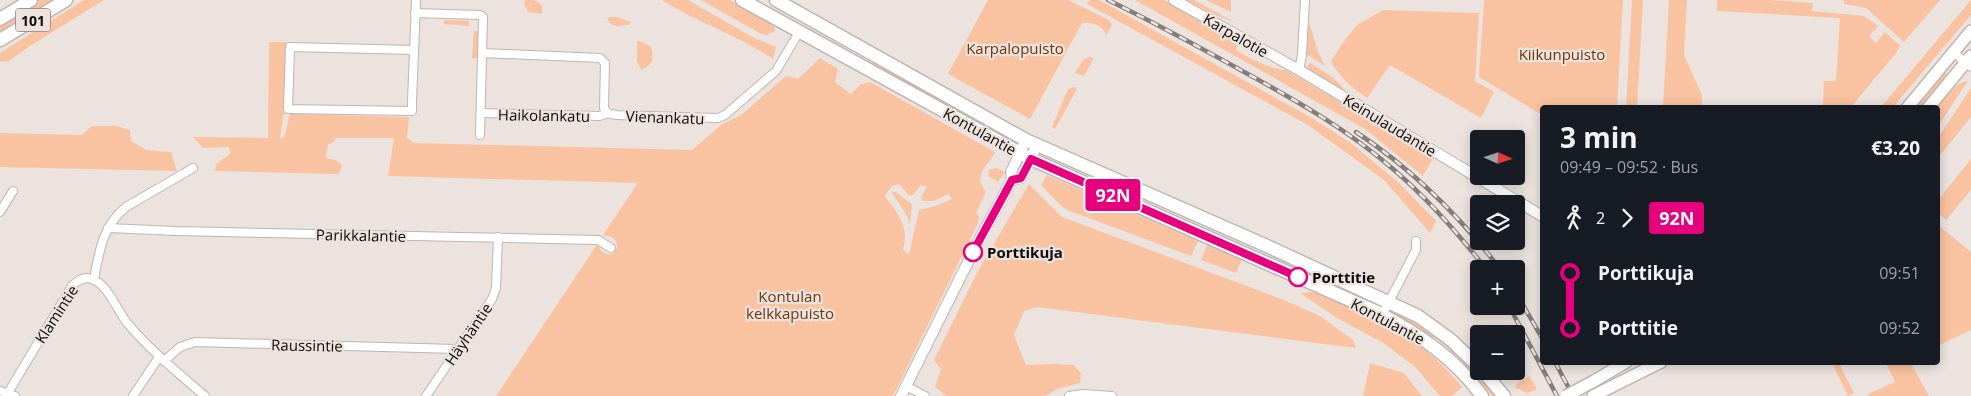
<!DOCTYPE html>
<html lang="en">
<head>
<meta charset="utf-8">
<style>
  :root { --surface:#171b24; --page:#20242c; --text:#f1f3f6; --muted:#9ea1a6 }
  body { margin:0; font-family:"Open Sans",sans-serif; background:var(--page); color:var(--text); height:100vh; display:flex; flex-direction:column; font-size:19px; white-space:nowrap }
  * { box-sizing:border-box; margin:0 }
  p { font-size:16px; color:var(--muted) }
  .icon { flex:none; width:28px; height:28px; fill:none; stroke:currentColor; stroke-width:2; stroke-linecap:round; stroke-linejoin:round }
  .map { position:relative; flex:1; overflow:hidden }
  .panel { position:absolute; left:1540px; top:105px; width:400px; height:260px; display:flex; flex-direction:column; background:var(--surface); border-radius:5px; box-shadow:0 2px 12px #0003 }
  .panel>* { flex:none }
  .badge { padding:0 10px; border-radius:4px; font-size:18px; line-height:32px }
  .needle { width:32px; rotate:93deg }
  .tools { position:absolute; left:1470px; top:130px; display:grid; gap:10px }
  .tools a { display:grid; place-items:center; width:55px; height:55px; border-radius:5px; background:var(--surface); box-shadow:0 2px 12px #0003; font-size:25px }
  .map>.badge { position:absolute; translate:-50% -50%; box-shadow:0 0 0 2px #fff }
  .legs { display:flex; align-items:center; gap:8px; height:55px; padding:0 20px; font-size:16px }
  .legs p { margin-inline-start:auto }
  .overview { display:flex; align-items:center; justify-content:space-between; height:85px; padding:0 20px }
  h1 { font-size:28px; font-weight:700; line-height:38px }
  ul { padding:0 20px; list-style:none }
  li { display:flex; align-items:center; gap:18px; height:55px; font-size:19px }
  li i { display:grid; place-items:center; width:8px; height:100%; margin:0 6px; background:currentColor }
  li i::after { content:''; width:12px; height:12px; margin:-6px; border:4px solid; border-radius:50%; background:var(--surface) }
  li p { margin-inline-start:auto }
  li:first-child i { background:linear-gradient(#0000 50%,currentColor 0) }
  li:last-child i { background:linear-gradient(currentColor 50%,#0000 0) }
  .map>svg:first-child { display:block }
</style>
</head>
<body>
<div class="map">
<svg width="1971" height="396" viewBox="0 0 1971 396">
  <rect width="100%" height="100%" fill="#ece3de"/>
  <!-- green -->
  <g fill="#f9c3a1" fill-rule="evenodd">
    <polygon points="37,0 52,0 0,32 0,22"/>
    <polygon points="84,0 104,0 30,46 9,61 0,62 0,53"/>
    <polygon points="525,0 534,0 542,5 542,14 528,12 524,4"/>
    <path d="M662,0H688L754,38L776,47L773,59C738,35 697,23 662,0Z"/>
    <polygon points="701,0 730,0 774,25 775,31 767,35 761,34"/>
    <path d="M988,0H1068L1109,20L1112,25L1106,36C1104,24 1091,23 1082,23L1030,119L948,74Z"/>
    <polygon points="1090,0 1099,0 1312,118 1352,144 1399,183 1436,221 1430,233 1384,180 1308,125 1087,4"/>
    <path d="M1135,0H1164L1220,31L1236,44L1237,51C1252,59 1269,69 1286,70L1434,157L1423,176L1365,129Z"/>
    <polygon points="1186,0 1194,0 1236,23 1215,15"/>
    <polygon points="1206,0 1231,0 1231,12"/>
    <polygon points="1484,0 1623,0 1617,107 1542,108 1542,115 1479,77"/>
    <polygon points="1632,0 1643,0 1637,107 1626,107"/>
    <polygon points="1669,0 1687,0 1684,55 1702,95 1702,107 1663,107"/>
    <polygon points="1717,0 1769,0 1813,3 1812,11 1864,16 1878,26 1869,36 1876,43 1885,32 1900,46 1896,53 1851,107 1823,107 1824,81 1836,81 1840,18 1717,11"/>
    <polygon points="1844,0 1940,0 1904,42 1866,8 1844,4"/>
    <polygon points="1971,0 1971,15 1893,107 1881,107"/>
    <path d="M1383,10L1479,13L1475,81L1494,92L1481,118L1390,65L1367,98C1352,88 1340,77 1331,62L1341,45L1357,25Z"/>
    <polygon points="607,17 617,17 631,22 629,25 616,26 610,24"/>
    <polygon points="444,20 469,21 469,26 444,24"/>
    <polygon points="1308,25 1310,25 1317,49 1325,66 1306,54"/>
    <polygon points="474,31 479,31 478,58 472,58"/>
    <path d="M637,41L643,42L651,47C655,58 652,66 641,70L637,61Z"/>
    <path d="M269,42H286L284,112L280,138H284L290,114L409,117L407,138L414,143L692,150L721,125L741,115L786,76L798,79L820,58L838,69L835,82L851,94L860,85L870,82L995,152C988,168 972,173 986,192L976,213L979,216L978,223L893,396H496L598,243C600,251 603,255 612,254L617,248C617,238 613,237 603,235L638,183L388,176L394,138H330L336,139L333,143L328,144L326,158L335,160L342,165L339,174L215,171L216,164L230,154L229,147L203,148L193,137L268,138ZM899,184L908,195H913L921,185L927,187L921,197L922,201H934L948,194L952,199L936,206L919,210L909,255L903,249C910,227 897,213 885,196L892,186Z"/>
    <polygon points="1089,57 1094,58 1084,76 1075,73 1083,60"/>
    <polygon points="875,60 980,121 965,117 872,65"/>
    <polygon points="1310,63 1331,76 1343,87 1341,91 1309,72 1307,66"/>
    <polygon points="1944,72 1949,76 1922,107 1914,108"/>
    <path d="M1968,81L1938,126L1937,107C1945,98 1955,82 1968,81Z"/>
    <polygon points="1074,87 1077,89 1055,129 1052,127 1068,89"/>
    <polygon points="1971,88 1971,117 1938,158 1938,138"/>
    <polygon points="92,126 116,126 130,130 131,141 146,150 171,152 177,171 0,167 0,133 82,135"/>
    <polygon points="1971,159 1971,190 1946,220 1938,213 1938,200"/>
    <polygon points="996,168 1005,172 998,182 988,176 989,170"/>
    <polygon points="1047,175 1198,241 1191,256 1067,210 1060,205 1041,185"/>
    <polygon points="1029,184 1062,217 1284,300 1320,316 1353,340 1356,348 1037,307 1024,311 1014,335 1026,365 1055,364 1073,365 1081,373 1080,383 1057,389 1045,396 947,396 935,387 941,369 934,360 979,269"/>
    <polygon points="891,191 897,193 912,204 910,224 907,216"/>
    <polygon points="1938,225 1971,252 1971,330 1938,346"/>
    <polygon points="1207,245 1242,259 1236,273 1201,260"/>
    <path d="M1310,292C1325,292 1339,301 1353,308C1400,331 1428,346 1462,387L1452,396H1440L1415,367L1385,344L1337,318L1300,293Z"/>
    <path d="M1392,309C1434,330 1467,361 1498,396H1492L1473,372L1449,349L1437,339L1420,331L1394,315Z"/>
    <polygon points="1910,362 1929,396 1869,396 1868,394 1895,382 1886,363"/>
    <polygon points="1370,363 1404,373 1422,396 1363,396"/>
    <polygon points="1832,363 1839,363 1854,393 1848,396"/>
    <polygon points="1529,376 1536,387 1536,390 1527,393 1514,387 1519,382"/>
  </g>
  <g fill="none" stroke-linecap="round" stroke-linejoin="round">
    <!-- minor casing -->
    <g stroke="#bfb6b1" stroke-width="10">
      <g id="minor">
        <polyline points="415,13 480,15 483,17 480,135"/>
        <path d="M414,50L290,47L288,109L412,111V104C413,70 415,35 416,0"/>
        <polyline points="1953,52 1971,67"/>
        <polyline points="483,53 600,58 605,63 604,108 607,113 616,115 718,118 725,115 776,71 799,32"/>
        <polyline points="1299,70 1302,55 1305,0"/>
        <polyline points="481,113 600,116 607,113"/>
        <polyline points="0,212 13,191"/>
        <polyline points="108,228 176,231 598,240 611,248"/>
        <path d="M94,279C99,252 103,225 126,207L193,168"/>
        <polyline points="1382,315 1416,250 1416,241"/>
        <polyline points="164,361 180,347 195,342 457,349"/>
        <polyline points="906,386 925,396"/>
        <polyline points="0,391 15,396"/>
        <path d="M6,396L72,286C79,279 87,275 96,281C109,288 118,312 128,324C151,351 178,373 205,396"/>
        <polyline points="133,396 159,357"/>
        <polyline points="426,396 492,299 496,288 498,237"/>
        <polyline points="1069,396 1083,394 1112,396"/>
      </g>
    </g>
    <!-- tertiary casing -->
    <g stroke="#bfb6b1" stroke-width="12">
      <g id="tertiary">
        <polyline points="1174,0 1299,70 1542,216"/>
        <polyline points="1012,180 1021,178 1037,145"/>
        <polyline points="901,396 978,242 1012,180 1011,172 1026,140"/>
      </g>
    </g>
    <!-- secondary casing -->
    <g stroke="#bfb6b1" stroke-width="14">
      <g id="secondary">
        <polyline points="1907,108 1971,31"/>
        <polyline points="1928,108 1971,56"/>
        <polyline points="1594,381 1626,362"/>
        <polyline points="1593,396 1661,362"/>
      </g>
    </g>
    <!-- primary casing -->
    <g stroke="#bfb6b1" stroke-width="15">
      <g id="primary">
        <path d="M742,0L1031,159L1377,312C1417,333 1455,358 1482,396"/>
        <polyline points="776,0 1026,140 1267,246 1418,316 1451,340 1479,367"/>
        <polyline points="1483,371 1504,396"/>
      </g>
    </g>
    <!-- trunk casing -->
    <g stroke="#bfb6b1" stroke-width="15">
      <g id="trunk">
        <polyline points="0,19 31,0"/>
        <polyline points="0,40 66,0"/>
      </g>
    </g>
    <!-- minor -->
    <use href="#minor" stroke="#fff" stroke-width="8"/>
    <!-- tertiary -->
    <use href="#tertiary" stroke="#fff" stroke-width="10"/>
    <!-- secondary -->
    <use href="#secondary" stroke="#fff" stroke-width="11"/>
    <!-- primary -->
    <use href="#primary" stroke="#fff" stroke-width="12"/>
    <!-- trunk -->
    <use href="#trunk" stroke="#fff" stroke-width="12"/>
    <!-- rail casing -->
    <g stroke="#847e7a" stroke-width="4.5">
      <g id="rail">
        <path d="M1108,0C1155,23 1201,48 1246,73C1297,101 1348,130 1393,169C1428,199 1457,232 1486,269"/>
        <path d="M1356,132C1412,169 1459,215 1500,269"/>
        <polyline points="1516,293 1542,338"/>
        <polyline points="1509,306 1557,396"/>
        <polyline points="1555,362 1573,396"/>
      </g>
    </g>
    <!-- rail -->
    <use href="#rail" stroke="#ece3de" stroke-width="2.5" stroke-dasharray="8" stroke-linecap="butt"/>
    <!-- secondary-bridge casing -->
    <g stroke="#bfb6b1" stroke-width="14" stroke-linecap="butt">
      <polyline id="secondary-bridge" points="1566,396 1594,381"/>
    </g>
    <!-- secondary-bridge -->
    <use href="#secondary-bridge" stroke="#fff" stroke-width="11"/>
  </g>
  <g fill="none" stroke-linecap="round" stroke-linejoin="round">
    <!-- line-1 casing -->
    <g stroke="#fff" stroke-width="11">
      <polyline id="line-1" points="973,252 1012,180 1021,178 1031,159 1298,277"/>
    </g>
    <!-- line-1 -->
    <use href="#line-1" stroke="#e6007e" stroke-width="8"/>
  </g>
  <!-- markers -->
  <g fill="#fff" stroke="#e6007e" stroke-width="2.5">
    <circle cx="973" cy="252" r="9"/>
    <circle cx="1298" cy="277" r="9"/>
  </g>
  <g text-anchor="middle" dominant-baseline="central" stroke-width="4.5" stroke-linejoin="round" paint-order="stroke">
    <!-- shield labels -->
    <rect fill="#ece3de" stroke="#504b49" stroke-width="1" x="15.5" y="8.5" width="35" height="23" rx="4"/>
    <g font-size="14" font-weight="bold" fill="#0d0a09">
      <text x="33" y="20">101</text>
    </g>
    <!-- street labels -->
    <g font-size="15" fill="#0d0a09" stroke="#ece3de">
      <text transform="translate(1236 35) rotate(30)">Karpalotie</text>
      <text transform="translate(544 115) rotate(1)">Haikolankatu</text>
      <text transform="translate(665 117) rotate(2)">Vienankatu</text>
      <text transform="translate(1390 125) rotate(31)">Keinulaudantie</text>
      <text transform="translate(980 131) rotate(29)">Kontulantie</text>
      <text transform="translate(361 235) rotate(1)">Parikkalantie</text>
      <text transform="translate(56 314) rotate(-57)">Klamintie</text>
      <text transform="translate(1388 321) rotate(28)">Kontulantie</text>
      <text transform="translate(468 334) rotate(-56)">Häyhäntie</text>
      <text transform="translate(307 345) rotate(1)">Raussintie</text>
    </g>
    <!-- park labels -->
    <g font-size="15" fill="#6e360a" stroke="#ece3de">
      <text x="1015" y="48">Karpalopuisto</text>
      <text x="1562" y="54">Kiikunpuisto</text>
      <text x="790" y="296">Kontulan<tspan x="790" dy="17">kelkkapuisto</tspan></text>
    </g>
    <!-- stop labels -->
    <g font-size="15" font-weight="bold" fill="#0d0a09" stroke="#ece3de" text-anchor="start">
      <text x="987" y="252">Porttikuja</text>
      <text x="1312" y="277">Porttitie</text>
    </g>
  </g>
</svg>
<div class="tools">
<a><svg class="needle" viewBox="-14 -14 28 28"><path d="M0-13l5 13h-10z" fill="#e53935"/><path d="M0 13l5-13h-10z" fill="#9ea1a6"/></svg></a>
<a><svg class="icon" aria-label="layers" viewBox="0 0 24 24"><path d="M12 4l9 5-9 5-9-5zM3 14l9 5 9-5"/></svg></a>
<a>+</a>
<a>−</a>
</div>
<b class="badge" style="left:1113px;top:195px;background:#e6007e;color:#fff">92N</b>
<section class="panel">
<div class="overview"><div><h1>3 min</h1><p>09:49 – 09:52 · Bus</p></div><b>€3.20</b></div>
<div class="legs"><svg class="icon" aria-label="walk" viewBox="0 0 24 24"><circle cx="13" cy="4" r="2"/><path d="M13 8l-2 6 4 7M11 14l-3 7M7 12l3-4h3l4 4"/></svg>2<svg class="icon" aria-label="forward" viewBox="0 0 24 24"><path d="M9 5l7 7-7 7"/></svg><b class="badge" style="background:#e6007e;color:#fff">92N</b></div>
<ul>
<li><i style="color:#e6007e"></i><b>Porttikuja</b><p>09:51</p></li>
<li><i style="color:#e6007e"></i><b>Porttitie</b><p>09:52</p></li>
</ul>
</section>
</div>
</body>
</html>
